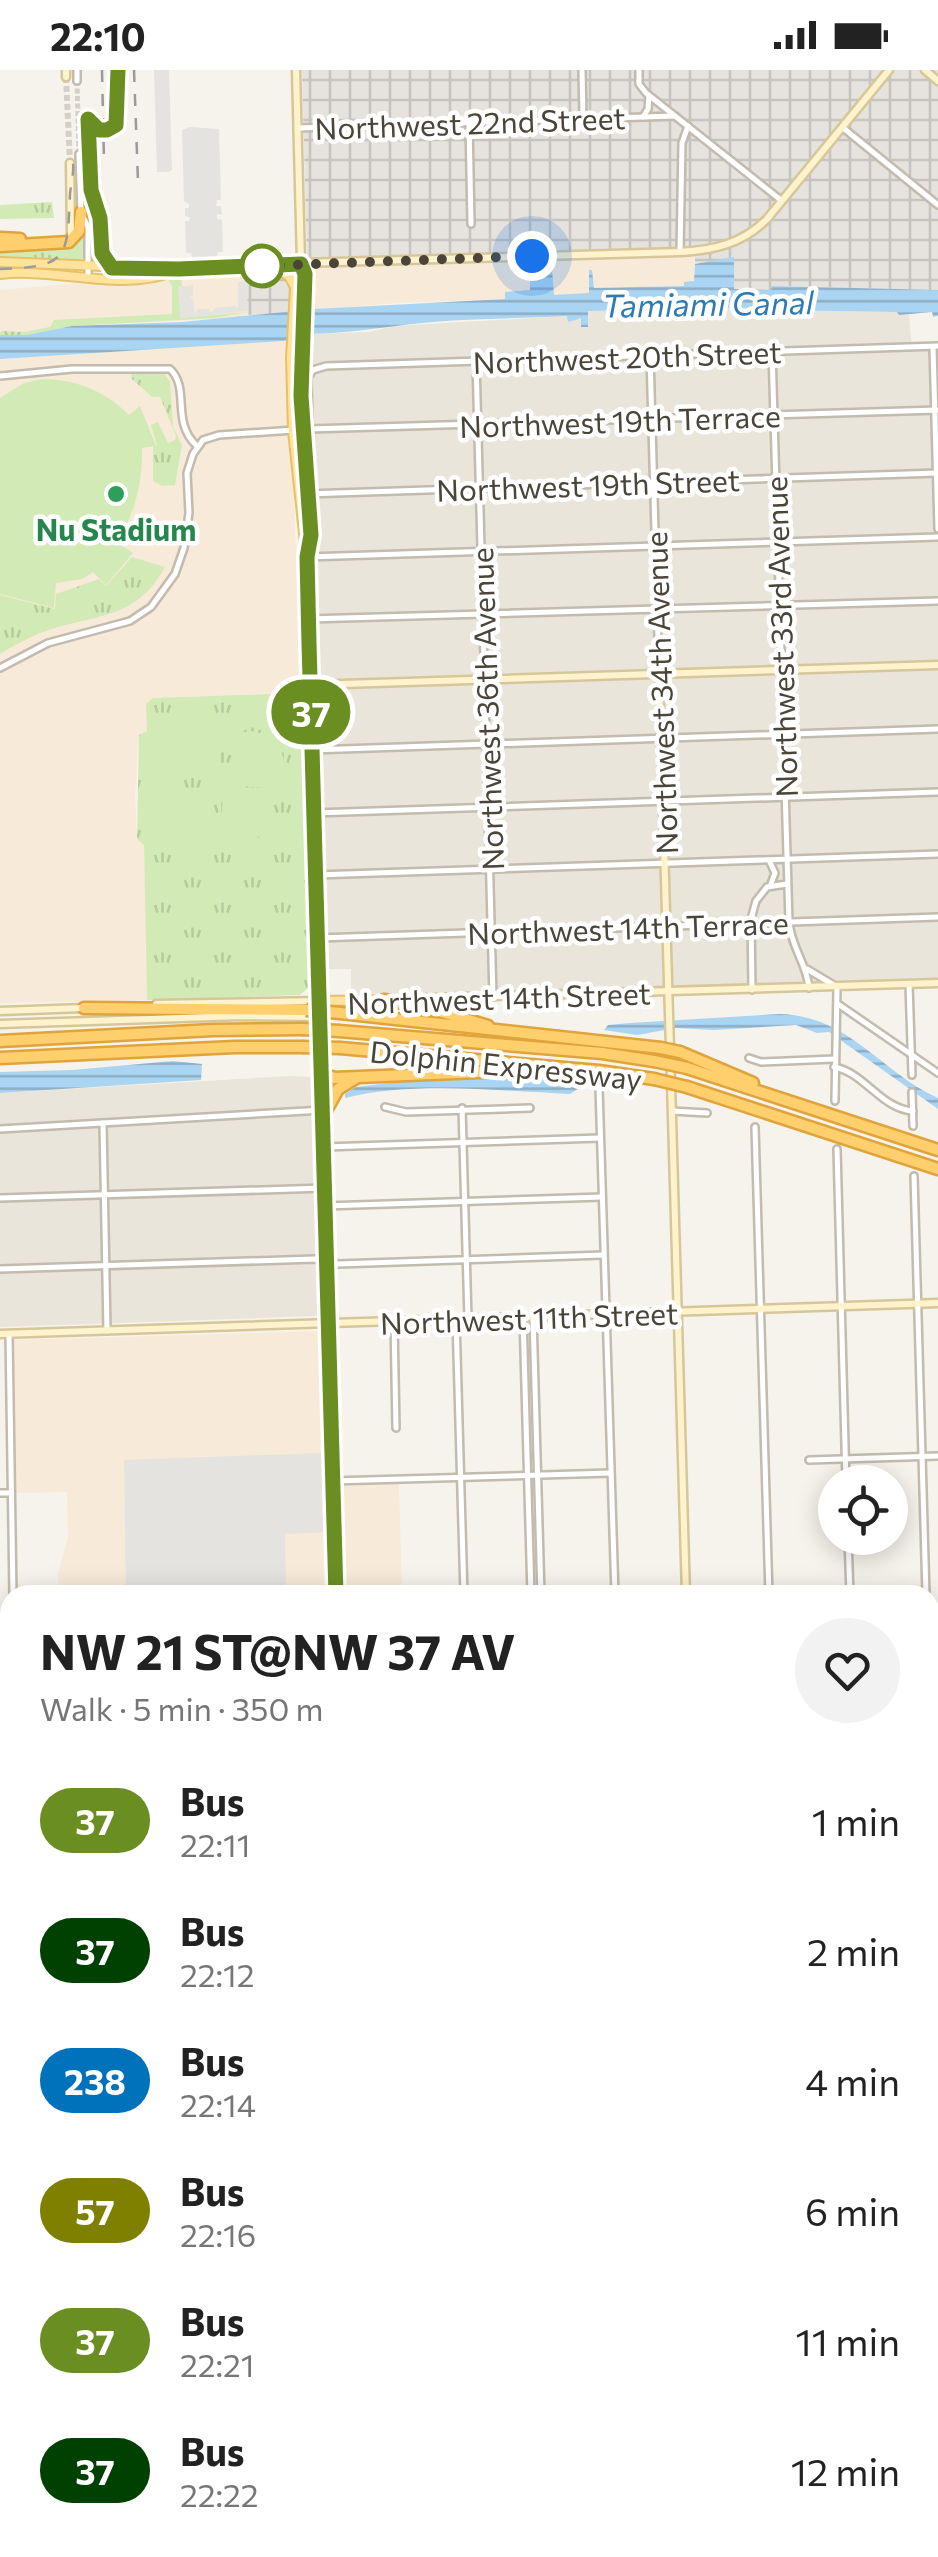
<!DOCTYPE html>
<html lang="en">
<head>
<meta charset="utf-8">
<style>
  :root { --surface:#fff; --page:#f2f2f2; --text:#222; --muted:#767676 }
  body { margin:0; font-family:Commissioner,sans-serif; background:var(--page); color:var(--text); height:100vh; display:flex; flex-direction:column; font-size:38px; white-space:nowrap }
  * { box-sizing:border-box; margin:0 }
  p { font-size:32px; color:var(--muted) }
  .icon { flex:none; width:55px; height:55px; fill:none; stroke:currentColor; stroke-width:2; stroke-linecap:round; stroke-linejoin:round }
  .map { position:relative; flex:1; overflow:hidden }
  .details { position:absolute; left:0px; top:1515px; width:940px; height:972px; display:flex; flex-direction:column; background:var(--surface); border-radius:30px 30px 0 0; box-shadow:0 5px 25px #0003 }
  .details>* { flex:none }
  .badge { padding:0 20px; border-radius:32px; font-size:35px; line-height:65px }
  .controls { position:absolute; left:818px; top:1395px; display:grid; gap:20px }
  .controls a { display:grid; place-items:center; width:90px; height:90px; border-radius:50%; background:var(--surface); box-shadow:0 5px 25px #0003; font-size:50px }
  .you { position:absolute; width:50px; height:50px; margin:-25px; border:8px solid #fff; border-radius:50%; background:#1a73e8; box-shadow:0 0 0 15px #1a73e833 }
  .map>.badge { position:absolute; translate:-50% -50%; box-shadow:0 0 0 5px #fff }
  .round { display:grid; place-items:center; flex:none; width:105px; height:105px; border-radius:52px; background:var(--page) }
  .summary { display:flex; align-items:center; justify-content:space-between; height:170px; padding:0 40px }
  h1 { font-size:48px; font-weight:700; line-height:75px }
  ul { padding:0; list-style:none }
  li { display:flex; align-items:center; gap:30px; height:130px; padding:0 40px }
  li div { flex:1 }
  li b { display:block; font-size:38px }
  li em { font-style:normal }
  li .badge { min-width:110px; font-weight:700; text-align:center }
  .status { display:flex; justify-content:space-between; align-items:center; height:70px; padding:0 50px; background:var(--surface); direction:ltr }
  .status svg { height:28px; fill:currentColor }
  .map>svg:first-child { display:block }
</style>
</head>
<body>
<div class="status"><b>22:10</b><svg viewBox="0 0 49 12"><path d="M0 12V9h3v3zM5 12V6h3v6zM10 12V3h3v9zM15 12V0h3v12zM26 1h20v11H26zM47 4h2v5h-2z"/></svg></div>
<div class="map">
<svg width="938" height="2487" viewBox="0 0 938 2487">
  <defs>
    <pattern id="industrial-grid" width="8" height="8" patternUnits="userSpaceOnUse" patternTransform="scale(2.5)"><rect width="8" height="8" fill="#e6e2dd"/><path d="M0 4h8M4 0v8" fill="none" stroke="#c7c3be"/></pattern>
    <pattern id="grass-tufts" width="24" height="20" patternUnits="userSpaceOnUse" patternTransform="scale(2.5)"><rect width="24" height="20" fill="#d2eab5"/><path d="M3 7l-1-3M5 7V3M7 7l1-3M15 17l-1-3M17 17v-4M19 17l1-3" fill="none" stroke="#b6ca9c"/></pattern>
    <pattern id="water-rules" width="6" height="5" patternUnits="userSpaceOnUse" patternTransform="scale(2.5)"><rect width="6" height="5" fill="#a9d4f2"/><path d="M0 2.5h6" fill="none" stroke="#8caec5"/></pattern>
  </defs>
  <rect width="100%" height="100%" fill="#f6f3ec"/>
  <!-- residential -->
  <g fill="#eae5da">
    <polygon points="735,238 758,242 771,240 897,242 909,245 912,280 938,279 938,910 351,924 351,899 325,899 310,264 370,262 394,256 568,246 568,251 581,247 587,257 588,241"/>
    <polygon points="290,1006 313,1007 319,1246 0,1257 0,1023"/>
  </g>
  <!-- commercial -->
  <g fill="#f7ead8">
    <polygon points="695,179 694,212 684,216 594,218 592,201 589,201 589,223 553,226 552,199 530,200 530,221 505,229 395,233 308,241 307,192"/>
    <polygon points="246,207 248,245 237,248 72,256 26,265 0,265 0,220 93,212"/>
    <polygon points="287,270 302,623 153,628 147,661 139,666 135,725 137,768 144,775 147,930 0,933 0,289"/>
    <polygon points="320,1261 325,1417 399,1414 402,1521 458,1522 458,1525 59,1525 58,1504 68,1467 67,1422 16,1423 14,1270"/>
  </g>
  <!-- industrial -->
  <g fill="url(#industrial-grid)">
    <polygon points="302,0 938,0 938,220 772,216 772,220 733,219 734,188 695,194 695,180 307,192"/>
    <polygon points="282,206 290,216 288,243 248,245 246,207"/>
  </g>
  <!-- grass -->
  <g fill="url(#grass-tufts)">
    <polygon points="52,132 54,148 0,149 0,135"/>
    <polygon points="84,162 86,185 78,192 0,188 0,179 72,175"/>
    <polygon points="181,209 182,216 178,217 183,227 180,248 248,242 216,248 72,256 26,265 0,265 1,261 24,262 50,257 54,250 172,244 172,216 168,210"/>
    <polygon points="160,300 170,311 173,357 182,375 175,415 162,416 153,411 153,377 157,376 151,355 158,352 168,373 175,370 176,366 160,327 152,327 132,309 131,301"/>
    <path d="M132,487L165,497C138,545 106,544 58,557C37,563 18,573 0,584V525L55,539L56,524L99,509L106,516Z"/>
    <polygon points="302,623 309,917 300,925 147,930 144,775 137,769 139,665 147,661 146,634 153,628"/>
  </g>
  <!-- garden -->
  <g fill="#d2eab5">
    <path d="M42,309C77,310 104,320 129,345L140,336L156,376L142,378C143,413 134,443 118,473L133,483L106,515L93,502L82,509L56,513L54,538L0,524V328L24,313Z"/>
    <path d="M196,643L223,649L218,708L212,712L153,699C151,669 167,649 196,643Z"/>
    <path d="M251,661C281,666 293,693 277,719L229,715L225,710L238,663Z"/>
    <path d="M151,716L210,722L214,727L200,785C160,788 134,753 151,716Z"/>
    <path d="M228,724L268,735L267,757C255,775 239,780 219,770L223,728Z"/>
  </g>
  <!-- parking -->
  <g fill="#e5e3e0">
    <polygon points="154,0 169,0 172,100 168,102 157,102"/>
    <polygon points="190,57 219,59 221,130 217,130 216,136 221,136 222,145 217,144 217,149 222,150 223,182 218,182 217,186 192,187 191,183 186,183 185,151 189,151 190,147 185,146 185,138 189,138 189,134 184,131 182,60"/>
    <polygon points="246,211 248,241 180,248 178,217 193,215 193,225 189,228 193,229 195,244 198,239 209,239 211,243 215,238 235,236 238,238 238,212"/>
    <polygon points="322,1383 325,1462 285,1464 286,1516 241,1518 241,1525 126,1525 124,1390"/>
  </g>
  <!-- water -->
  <g fill="url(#water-rules)">
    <path d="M734,187V219L771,220L772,216L938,220V246L933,247L932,242L899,245L897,242L772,240L757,242L735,238L588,241V257H581V248L568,252L567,246C511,249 452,248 396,256C365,260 342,263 310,264V267L283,271L0,289V265H26L72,256L182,252L315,239L505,229V222L530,220V200L552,199L554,225L589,223V200H592L594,218L684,216V212L694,211L695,194Z"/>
    <path d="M779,944C849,945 880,1002 938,1028V1039L829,962L817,963L796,955L714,960L676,958L637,965L604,960L608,955L630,953Z"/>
    <polygon points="173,991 202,994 201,1010 0,1023 0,1002 72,1000"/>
    <path d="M438,1007L545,1008L584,1015L570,1024C501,1021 413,1011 345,1028V1024L356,1017Z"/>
  </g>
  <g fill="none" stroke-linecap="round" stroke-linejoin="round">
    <!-- street-tunnel -->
    <polyline stroke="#d4d0c8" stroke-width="5" stroke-dasharray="5 2.5" stroke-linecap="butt" points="77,11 79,84"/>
    <!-- secondary-tunnel -->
    <polyline stroke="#d4d0c8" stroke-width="6" stroke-dasharray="6 3" stroke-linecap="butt" points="66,7 70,93"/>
    <!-- street casing -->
    <g stroke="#c2bbae" stroke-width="10">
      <g id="street">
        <polyline points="77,0 77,11"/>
        <polyline points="582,0 583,48"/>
        <polyline points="639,0 639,14 646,23 782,131"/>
        <polyline points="643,47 648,39 649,26"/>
        <polyline points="469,52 471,154"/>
        <polyline points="842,57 938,135"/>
        <polyline points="297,58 675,46"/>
        <polyline points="79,84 81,142 88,157 88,207"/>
        <polyline points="680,182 682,73 688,56"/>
        <polyline points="933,277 938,459"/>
        <path d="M772,281L789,852C791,877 807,894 809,918"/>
        <polyline points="650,285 659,604"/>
        <polyline points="476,291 493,927"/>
        <path d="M0,306L72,299H170C191,319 170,351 197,376"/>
        <polyline points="309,359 308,307 313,300 326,296 938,276"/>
        <polyline points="306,424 938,403"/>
        <polyline points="307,487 938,467"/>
        <polyline points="308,549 938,531"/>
        <polyline points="0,598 48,573 130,551 151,537 175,504 184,478 189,443 187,403 193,384 203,370 219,365 309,359 938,340"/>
        <polyline points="312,680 938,659"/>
        <polyline points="314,743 938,722"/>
        <polyline points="769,790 775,803 771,814"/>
        <polyline points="316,805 938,784"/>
        <polyline points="318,868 938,847"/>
        <polyline points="807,899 837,917 835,1031"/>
        <polyline points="909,914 912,1005"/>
        <polyline points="752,920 751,849 756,831 767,817 787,814"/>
        <polyline points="838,934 938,1003"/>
        <polyline points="749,988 761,992 834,989"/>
        <path d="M834,997C864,1002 881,1039 913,1041"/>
        <polyline points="599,1018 615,1525"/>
        <polyline points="912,1022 913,1056"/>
        <polyline points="385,1037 406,1042 530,1038"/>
        <polyline points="462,1038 468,1249"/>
        <polyline points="672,1041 707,1043"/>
        <polyline points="103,1053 107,1261"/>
        <polyline points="755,1057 769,1525"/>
        <polyline points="0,1059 323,1040"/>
        <polyline points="324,1077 600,1068"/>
        <polyline points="837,1079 846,1412"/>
        <polyline points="914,1106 926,1525"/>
        <polyline points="0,1128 325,1118"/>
        <polyline points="325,1136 602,1127"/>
        <polyline points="0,1199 315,1189 338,1194 603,1185"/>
        <polyline points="533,1246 541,1525"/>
        <polyline points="523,1247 531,1525 541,1525"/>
        <polyline points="456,1249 464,1525"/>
        <polyline points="394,1251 396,1358"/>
        <polyline points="9,1264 13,1525"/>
        <polyline points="809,1390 938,1386"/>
        <polyline points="332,1411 611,1403"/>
        <polyline points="0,1423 11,1423"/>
        <polyline points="848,1468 850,1525"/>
        <polyline points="930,1624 938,1624"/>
        <polyline points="0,1645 10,1645"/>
        <polyline points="0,1705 10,1704"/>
        <polyline points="0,1764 10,1764"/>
        <polyline points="930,1791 938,1791"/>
        <polyline points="0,1824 10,1824"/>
        <polyline points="930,1859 938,1859"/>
        <polyline points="0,1886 10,1886"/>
        <polyline points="0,1946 10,1946"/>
        <polyline points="0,2005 10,2005"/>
        <polyline points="0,2065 10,2065"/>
        <polyline points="0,2123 10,2123"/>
        <polyline points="930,2241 938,2241"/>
        <polyline points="0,2305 10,2305"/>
        <polyline points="930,2319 938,2319"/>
        <polyline points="0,2381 10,2380"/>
        <polyline points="930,2390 938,2390"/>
        <polyline points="0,2460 10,2460"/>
        <polyline points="930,2470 938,2470"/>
        <polyline points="82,2478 86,2481 91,2478"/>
        <polyline points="800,2478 801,2487"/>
        <polyline points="808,2478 808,2487"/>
        <polyline points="366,2484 700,2478"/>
      </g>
    </g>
    <!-- secondary casing -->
    <g stroke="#d6c79b" stroke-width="11">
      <g id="secondary">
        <polyline points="66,0 66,7"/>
        <path d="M296,0L301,193L680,182C714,180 742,174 767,149L889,0"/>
        <polyline points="925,0 938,11"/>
        <polyline points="70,93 71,166"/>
        <polyline points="659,604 686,1525"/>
        <polyline points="310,615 938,595"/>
        <polyline points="395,929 938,913"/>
        <polyline points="156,934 320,931"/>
        <polyline points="0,941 84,938"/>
        <polyline points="0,954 241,946 321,947"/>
        <polyline points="322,1004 336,1525"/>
        <polyline points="0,1264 938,1233"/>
        <polyline points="930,1552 938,1552"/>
        <polyline points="0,1583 10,1583"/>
        <polyline points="930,2158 938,2158"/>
        <polyline points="930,2166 938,2166"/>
        <polyline points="0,2182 10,2182"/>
        <polyline points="0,2190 10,2190"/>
        <polyline points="366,2478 366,2487"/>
        <polyline points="159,2487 159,2478"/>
        <polyline points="168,2487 169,2478"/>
      </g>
    </g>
    <!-- primary casing -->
    <g stroke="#e6c16a" stroke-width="12">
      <g id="primary">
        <polyline points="0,192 179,199 301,193"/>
        <polyline points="301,193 305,204 301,327 311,465 307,487 308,549 322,1004"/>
        <polyline points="301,193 296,204 291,287 293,361 306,482"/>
        <polyline points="271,195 289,206 294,215"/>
        <path d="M0,204C56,197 120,223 174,201"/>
        <polyline points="320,931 384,930"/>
      </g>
    </g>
    <!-- highway casing -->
    <g stroke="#e0a43c" stroke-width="15">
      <g id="highway">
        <polyline points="0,168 20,169"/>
        <polyline points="0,176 69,172 79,161 81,142"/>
        <polyline points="384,930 426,937 488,956"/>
        <polyline points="84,938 306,940"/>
        <polyline points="340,943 661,978"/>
        <polyline points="339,961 602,983 654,991"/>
        <polyline points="0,971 213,960 302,959"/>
        <polyline points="340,978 599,1001 654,1009"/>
        <polyline points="680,982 753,1013"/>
        <polyline points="0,988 235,977 302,977"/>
        <polyline points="687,998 938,1080"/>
        <polyline points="322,1004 335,1008 530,1000"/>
        <polyline points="687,1017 938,1099"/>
        <polyline points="323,1046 338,1019 356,1008"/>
      </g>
    </g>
    <!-- street -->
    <use href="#street" stroke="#fff" stroke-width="5"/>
    <!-- secondary -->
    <use href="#secondary" stroke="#fff3cd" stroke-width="6"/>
    <!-- primary -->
    <use href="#primary" stroke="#ffe39c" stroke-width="8"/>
    <!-- highway -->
    <use href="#highway" stroke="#ffcf6e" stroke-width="10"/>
    <!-- rail -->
    <g stroke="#9a9a9a" stroke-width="2.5" stroke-dasharray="12 12" stroke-linecap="butt">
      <polyline points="102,0 104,91"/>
      <polyline points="134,0 138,112"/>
      <path d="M0,199C70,197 67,187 70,124C71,113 74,104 73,93"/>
    </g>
    <!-- highway-bridge casing -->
    <g stroke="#e0a43c" stroke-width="15" stroke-linecap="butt">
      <g id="highway-bridge">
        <polyline points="306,940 340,943"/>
        <polyline points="302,959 339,961"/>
        <polyline points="302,977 340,978"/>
        <polyline points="661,978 680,982"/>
        <polyline points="654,991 687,998"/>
        <polyline points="654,1009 687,1017"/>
      </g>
    </g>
    <!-- highway-bridge -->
    <use href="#highway-bridge" stroke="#ffcf6e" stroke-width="10"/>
  </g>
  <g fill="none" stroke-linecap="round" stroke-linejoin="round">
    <!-- line casing -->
    <g stroke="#fff" stroke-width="22">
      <polyline id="line" points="118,0 116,55 107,60 99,60 88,49 91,120 100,148 102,183 112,198 179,199 301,194 305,204 301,326 311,465 307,487 309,573 336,1525"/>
    </g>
    <!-- line -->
    <use href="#line" stroke="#6b8e23" stroke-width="15"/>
    <!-- walk -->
    <polyline stroke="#4b4439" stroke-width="10" stroke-dasharray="0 18" points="262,196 532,186"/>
  </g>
  <!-- markers -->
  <circle fill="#fff" stroke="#6b8e23" stroke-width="5" cx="262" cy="196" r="20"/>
  <circle fill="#2e9e5b" stroke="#fff" stroke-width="4" cx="116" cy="424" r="10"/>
  <g text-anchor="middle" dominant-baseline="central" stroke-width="9" stroke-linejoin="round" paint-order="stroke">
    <!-- street labels -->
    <g font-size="30" fill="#4b4439" stroke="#fff">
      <text transform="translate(470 52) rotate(-2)">Northwest 22nd Street</text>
      <text transform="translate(627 286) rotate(-2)">Northwest 20th Street</text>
      <text transform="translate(620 350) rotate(-2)">Northwest 19th Terrace</text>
      <text transform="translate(588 414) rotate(-2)">Northwest 19th Street</text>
      <text transform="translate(780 567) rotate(-92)">Northwest 33rd Avenue</text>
      <text transform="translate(660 623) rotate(-92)">Northwest 34th Avenue</text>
      <text transform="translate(486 639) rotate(-92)">Northwest 36th Avenue</text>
      <text transform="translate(628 857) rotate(-2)">Northwest 14th Terrace</text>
      <text transform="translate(499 927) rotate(-2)">Northwest 14th Street</text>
      <text transform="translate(506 994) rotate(6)">Dolphin Expressway</text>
      <text transform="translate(529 1247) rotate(-2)">Northwest 11th Street</text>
    </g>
    <!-- leisure labels -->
    <g font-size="30" font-weight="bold" fill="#27864d" stroke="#fff">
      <text x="116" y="458">Nu Stadium</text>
    </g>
    <!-- water labels -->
    <g font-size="32" font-style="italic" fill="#2e7ab2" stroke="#fff">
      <text transform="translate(708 233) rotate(-1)">Tamiami Canal</text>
    </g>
  </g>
</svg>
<div class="controls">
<a><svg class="icon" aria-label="locate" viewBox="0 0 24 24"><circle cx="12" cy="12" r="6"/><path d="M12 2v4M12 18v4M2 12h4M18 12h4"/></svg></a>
</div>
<div class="you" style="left:532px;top:186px"></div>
<b class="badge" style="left:311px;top:642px;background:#6b8e23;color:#fff">37</b>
<section class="details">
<div class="summary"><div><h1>NW 21 ST@NW 37 AV</h1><p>Walk · 5 min · 350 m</p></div><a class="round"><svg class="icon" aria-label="heart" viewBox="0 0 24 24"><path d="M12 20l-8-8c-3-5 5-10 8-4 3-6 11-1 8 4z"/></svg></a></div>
<ul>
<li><span class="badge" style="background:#6b8e23;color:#fff">37</span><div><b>Bus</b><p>22:11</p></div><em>1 min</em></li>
<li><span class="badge" style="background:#004000;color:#fff">37</span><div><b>Bus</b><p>22:12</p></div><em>2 min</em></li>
<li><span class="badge" style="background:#0072bc;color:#fff">238</span><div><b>Bus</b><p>22:14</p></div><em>4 min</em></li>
<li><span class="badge" style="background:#808000;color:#fff">57</span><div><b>Bus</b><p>22:16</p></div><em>6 min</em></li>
<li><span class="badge" style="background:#6b8e23;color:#fff">37</span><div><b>Bus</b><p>22:21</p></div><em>11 min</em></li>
<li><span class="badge" style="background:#004000;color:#fff">37</span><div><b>Bus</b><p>22:22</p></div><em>12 min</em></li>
</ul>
</section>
</div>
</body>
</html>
